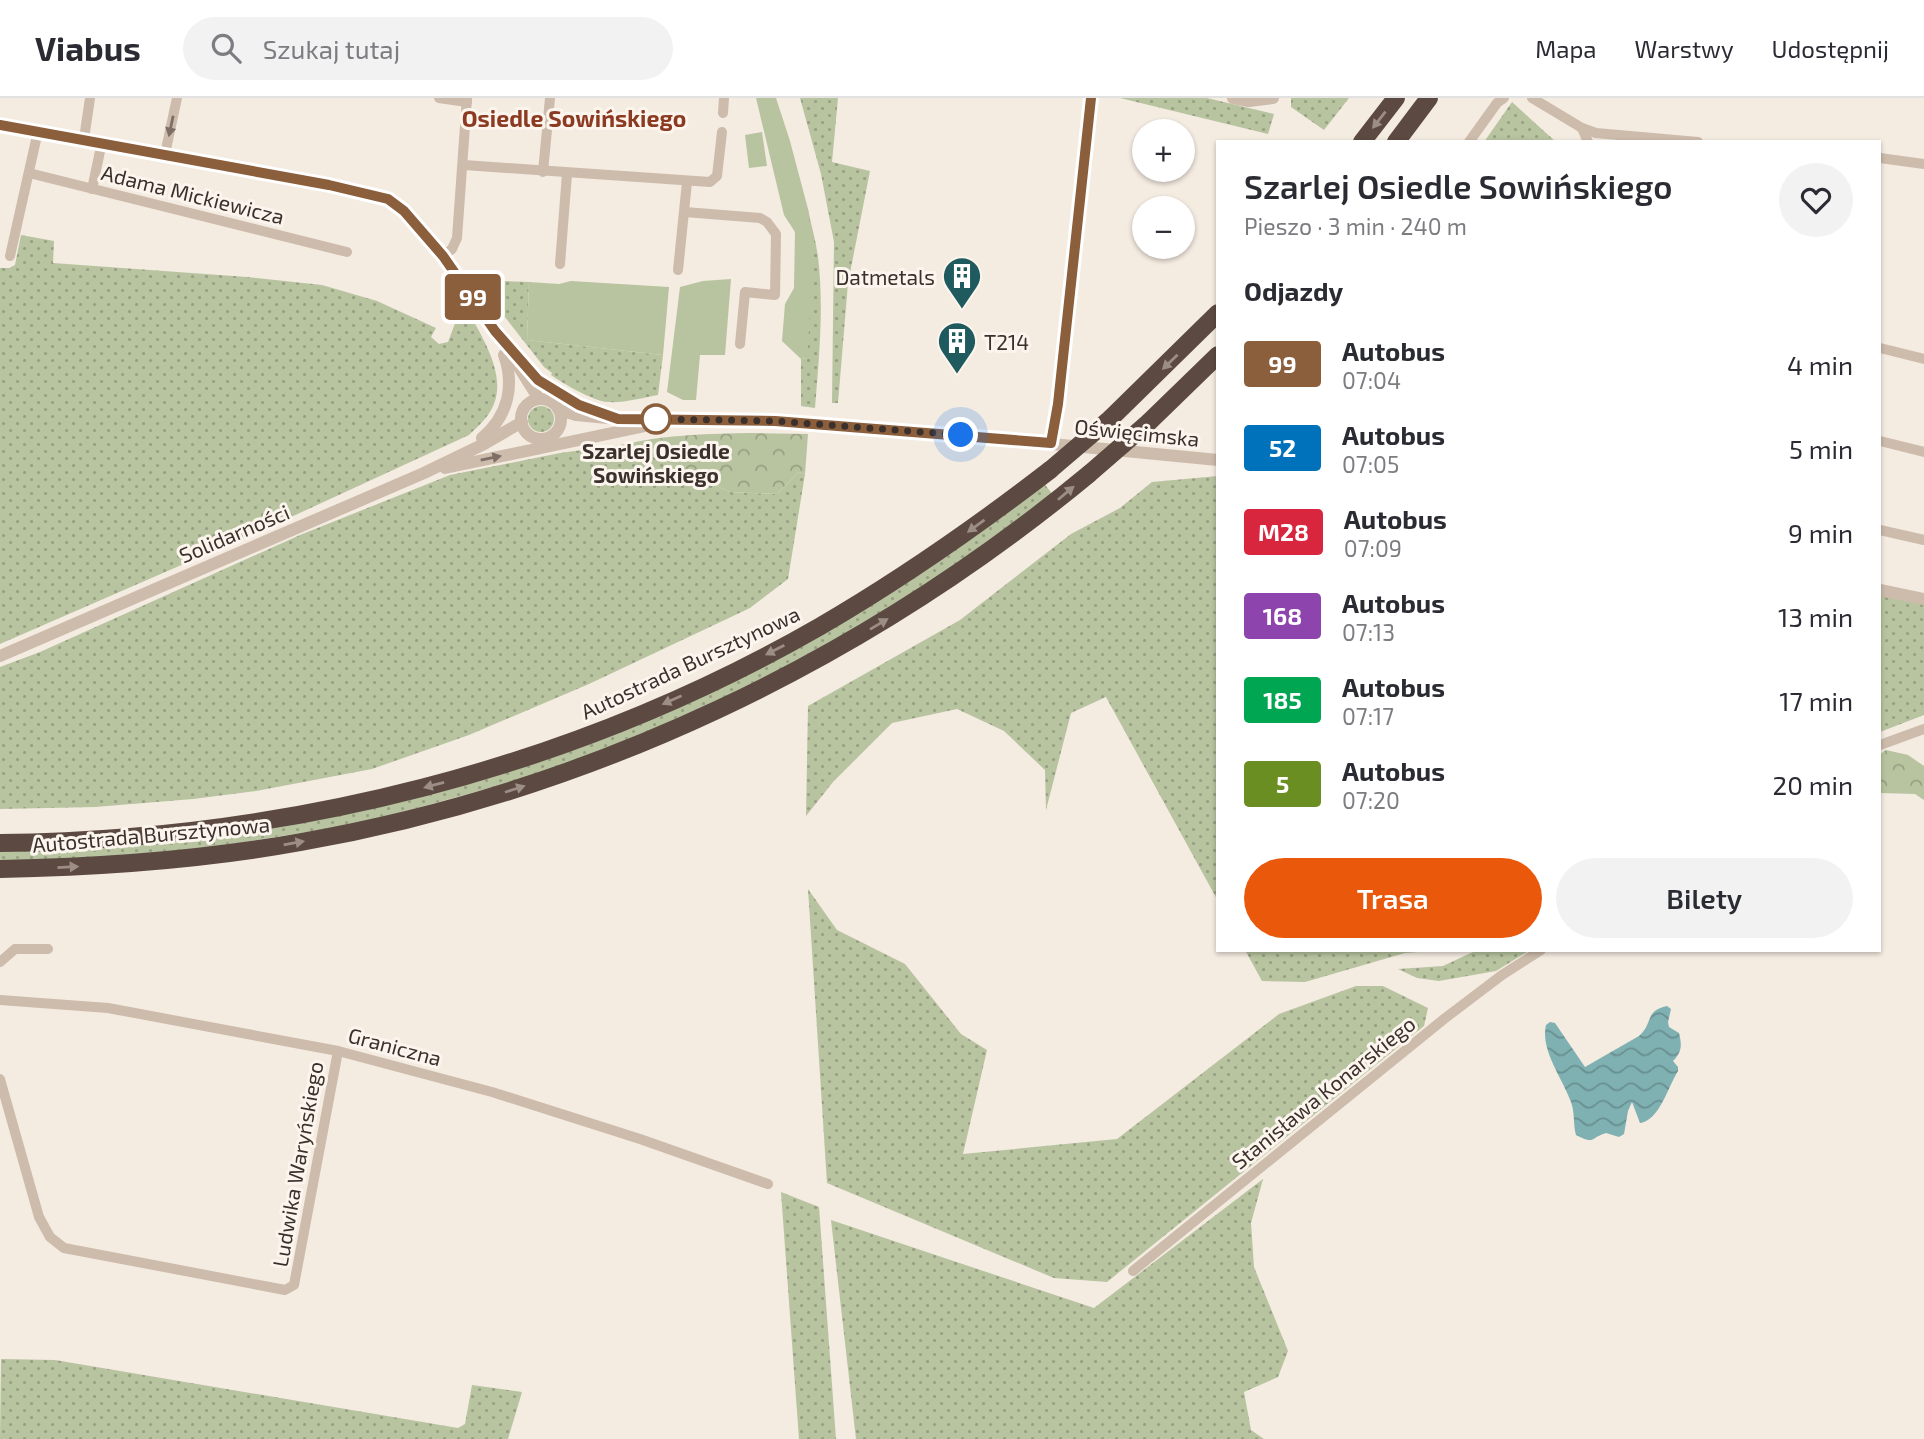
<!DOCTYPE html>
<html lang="pl">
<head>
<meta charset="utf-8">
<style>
  :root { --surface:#fff; --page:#f2f2f3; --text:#2b2b33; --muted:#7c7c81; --line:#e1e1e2; --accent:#ea580c }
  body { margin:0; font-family:"Exo 2",sans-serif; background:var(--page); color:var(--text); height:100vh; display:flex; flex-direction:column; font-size:26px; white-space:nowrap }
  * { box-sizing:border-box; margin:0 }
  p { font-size:23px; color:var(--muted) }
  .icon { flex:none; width:38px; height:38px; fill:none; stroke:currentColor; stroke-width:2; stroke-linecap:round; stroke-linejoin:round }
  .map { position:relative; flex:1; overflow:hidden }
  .panel { position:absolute; left:1216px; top:42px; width:665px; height:812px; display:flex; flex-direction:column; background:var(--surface); border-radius:0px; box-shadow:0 2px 5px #0004 }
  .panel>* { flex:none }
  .badge { padding:0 14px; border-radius:5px; font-size:24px; line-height:46px }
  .buttons { position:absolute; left:1132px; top:21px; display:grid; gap:14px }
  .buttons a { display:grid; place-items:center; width:63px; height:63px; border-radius:50%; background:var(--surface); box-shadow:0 2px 5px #0004; font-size:35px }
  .you { position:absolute; width:35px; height:35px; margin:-18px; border:5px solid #fff; border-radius:50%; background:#1a73e8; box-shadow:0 0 0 10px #1a73e833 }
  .map>.badge { position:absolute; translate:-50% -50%; box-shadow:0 0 0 4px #fff }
  h2 { padding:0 28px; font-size:26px; line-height:63px }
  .round { display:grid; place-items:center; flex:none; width:74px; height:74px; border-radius:37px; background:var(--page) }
  .head { display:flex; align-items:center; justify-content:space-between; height:119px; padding:0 28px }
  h1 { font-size:33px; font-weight:600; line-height:52px }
  .button { display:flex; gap:14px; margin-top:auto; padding:14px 28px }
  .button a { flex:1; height:80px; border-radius:42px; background:var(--accent); color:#fff; font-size:28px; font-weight:600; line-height:80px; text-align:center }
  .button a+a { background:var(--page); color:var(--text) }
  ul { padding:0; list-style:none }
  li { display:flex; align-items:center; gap:21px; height:84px; padding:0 28px }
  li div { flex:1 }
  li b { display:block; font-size:26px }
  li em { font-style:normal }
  li .badge { min-width:77px; font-weight:700; text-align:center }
  header { display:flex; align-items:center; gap:42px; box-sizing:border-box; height:98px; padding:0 35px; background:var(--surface); border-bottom:2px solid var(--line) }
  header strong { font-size:33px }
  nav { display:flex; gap:38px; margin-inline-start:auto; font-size:24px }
  .search { width:490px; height:63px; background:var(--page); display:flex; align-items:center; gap:18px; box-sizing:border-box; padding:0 24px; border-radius:38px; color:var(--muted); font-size:26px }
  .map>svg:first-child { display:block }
</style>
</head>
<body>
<header>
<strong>Viabus</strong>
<div class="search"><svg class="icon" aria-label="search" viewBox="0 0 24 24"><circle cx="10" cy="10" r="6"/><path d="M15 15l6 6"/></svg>Szukaj tutaj</div>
<nav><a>Mapa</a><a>Warstwy</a><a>Udostępnij</a></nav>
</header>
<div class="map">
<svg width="1924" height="1341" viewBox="0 0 1924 1341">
  <defs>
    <pattern id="grass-dots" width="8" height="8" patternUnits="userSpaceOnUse" patternTransform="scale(1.75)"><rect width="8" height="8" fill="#b8c4a0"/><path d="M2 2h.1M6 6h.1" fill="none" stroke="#97a083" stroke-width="1.8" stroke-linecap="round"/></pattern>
    <pattern id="forest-crowns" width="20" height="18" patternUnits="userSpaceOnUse" patternTransform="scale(1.75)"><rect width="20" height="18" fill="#b8c4a0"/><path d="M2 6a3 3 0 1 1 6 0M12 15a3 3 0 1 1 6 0" fill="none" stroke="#97a083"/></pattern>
    <pattern id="water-waves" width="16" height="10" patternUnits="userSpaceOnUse" patternTransform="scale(1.75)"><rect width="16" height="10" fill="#7fb0b2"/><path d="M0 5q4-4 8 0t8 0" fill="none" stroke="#699091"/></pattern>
  </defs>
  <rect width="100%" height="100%" fill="#f4ebe1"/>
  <!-- grass -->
  <g fill="url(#grass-dots)">
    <polygon points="800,0 838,0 832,64 870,73 848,185 838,305 832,305 834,144 821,76"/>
    <polygon points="1120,0 1207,0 1274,16 1268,36"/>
    <polygon points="1291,0 1349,0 1324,32 1291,9"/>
    <polygon points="1512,4 1556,44 1484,44"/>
    <path d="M808,111C811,127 816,143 818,159C824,209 819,260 815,310L801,308V261L807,260Z"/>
    <path d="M21,137L54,143L53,165L247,179L322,187L377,203L436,230L431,239L439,246L448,244L460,212L465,207C481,239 513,282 488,317C483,324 475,331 469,337L278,425L0,546V170H9L15,167Z"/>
    <path d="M476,182L529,184L527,242L663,257L658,297C642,300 624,305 608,304C593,303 564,286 551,277L552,275L544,269Z"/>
    <circle cx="541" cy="321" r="13"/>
    <polygon points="626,346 730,394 777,396 799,374 805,376 788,481 750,510 589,586 469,637 372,671 256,693 193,701 95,709 0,711 0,569 40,554 300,437 450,377 560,355"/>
    <polygon points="1218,378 1218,803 1106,599 1071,615 1046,712 1045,672 1004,633 957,611 892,625 833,684 806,718 808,608 960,522 1071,436 1120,410 1152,384"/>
    <polygon points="1043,384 1053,397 1013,428 874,522 720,604 541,676 362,725 178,755 0,765 0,751 286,727 688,602"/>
    <polygon points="1880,496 1924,505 1924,617 1880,634"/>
    <polygon points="808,791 837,832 905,866 961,936 987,952 963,1056 1117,1041 1279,916 1356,888 1383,888 1428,910 1424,928 1107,1184 1054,1180 827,1085"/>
    <polygon points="1245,852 1446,852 1405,855 1305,884 1262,883"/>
    <polygon points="1477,852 1530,852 1496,873 1439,883 1417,880 1398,871 1443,868"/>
    <polygon points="1263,1081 1251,1125 1254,1169 1288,1253 1278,1279 1244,1294 1251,1332 1264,1341 856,1341 831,1122 1094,1210"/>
    <polygon points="781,1094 819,1109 836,1341 799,1341"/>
    <polygon points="1,1261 55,1262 458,1330 465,1326 472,1287 522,1294 508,1341 0,1341"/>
  </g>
  <!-- forest -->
  <g fill="url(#forest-crowns)">
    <path d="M752,335L808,336L805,376L799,374L777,396L730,394L626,346C668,336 709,336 752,335Z"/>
    <polygon points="1886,652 1908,657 1924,668 1924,702 1915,696 1880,695 1880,656"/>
  </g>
  <!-- garden -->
  <g fill="#b8c4a0">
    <polygon points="756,0 776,0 790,43 808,111 814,155 807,260 801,261 782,243 785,206 794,190 795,134 784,117"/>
    <polygon points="762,34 767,68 749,70 745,37"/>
    <polygon points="731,181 725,257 700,257 696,302 683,302 667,294 680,189 703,183"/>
    <polygon points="571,183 669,189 663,257 527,242 529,184 559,186"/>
  </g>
  <!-- water -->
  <path fill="url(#water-waves)" d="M1667,908L1671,911L1668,924L1669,929L1679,935C1682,947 1682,954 1673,963L1678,969V973C1668,989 1659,1023 1640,1025L1632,1004L1628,1013L1624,1036L1619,1039L1606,1035C1589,1040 1596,1047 1576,1037C1573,1026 1575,1015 1571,1004C1563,981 1540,952 1546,927L1550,924L1555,925L1585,969L1639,938C1654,925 1644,913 1667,908Z"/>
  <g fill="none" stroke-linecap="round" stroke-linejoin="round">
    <!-- minor -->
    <g stroke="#cdbbac" stroke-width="10">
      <polyline points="439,0 467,4"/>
      <polyline points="1532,0 1582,30 1596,35 1698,44"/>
      <polyline points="723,15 724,0"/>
      <polyline points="1582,30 1588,44"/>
      <polyline points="84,41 90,0"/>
      <polyline points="1469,44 1497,5 1504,0"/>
      <polyline points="165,56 177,0"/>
      <polyline points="1880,60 1924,66"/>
      <polyline points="464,67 710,84 717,78 722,34"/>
      <polyline points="543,74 550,0"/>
      <polyline points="29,75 347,154"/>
      <polyline points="92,91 102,44"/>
      <polyline points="685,114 760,120 767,124 776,136 775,197 745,194 740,246"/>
      <polyline points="10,158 38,33"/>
      <polyline points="443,158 452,151 457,140 467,0"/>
      <polyline points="560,166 567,76"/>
      <polyline points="678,172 687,84"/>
      <polyline points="1880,250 1924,261"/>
      <polyline points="1880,343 1924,354"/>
      <polyline points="1880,432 1924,442"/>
      <polyline points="1880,647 1924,631"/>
      <polyline points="0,864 15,851 48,851"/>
      <polyline points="0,902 108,910 338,953 492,994 640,1041 768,1086"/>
      <polyline points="0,981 39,1119 50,1139 64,1150 285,1192 294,1187 338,953"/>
      <polyline points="1133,1173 1444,921 1502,877 1541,852"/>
    </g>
    <!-- tertiary -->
    <g stroke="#cdbbac" stroke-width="12">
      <polyline points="1233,0 1249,3 1273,0"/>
      <polyline points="0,27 102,44 357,92 388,101 404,113 443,158 488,220 539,301"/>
      <path d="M522,266C543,288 569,304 597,314"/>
      <circle cx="541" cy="321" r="20"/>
      <polyline points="559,312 576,317 618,321 775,323 939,335 1218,362"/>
      <path d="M482,340C508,318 515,288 504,257"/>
      <polyline points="1051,345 1055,327 1091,0"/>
      <polyline points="445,370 650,327"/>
      <polyline points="1880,492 1924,501"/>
      <polyline points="0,558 424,375 484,346 522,324"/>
    </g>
    <!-- motorway -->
    <g stroke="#5c4a42" stroke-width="18">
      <polyline points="1362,44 1396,0"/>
      <polyline points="1396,44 1429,0"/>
      <polyline points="1111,320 1218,215"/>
      <polyline points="1149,324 1218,257"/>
      <path d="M0,745C286,742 570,672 819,529C900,482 976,429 1050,372"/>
      <path d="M0,771C101,769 202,762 301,744C591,693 863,563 1089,376"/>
    </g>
    <!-- motorway-bridge -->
    <g stroke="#5c4a42" stroke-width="18">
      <polyline points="1050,372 1111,320"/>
      <polyline points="1089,376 1149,324"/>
    </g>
  </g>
  <!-- one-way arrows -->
  <defs><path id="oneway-solid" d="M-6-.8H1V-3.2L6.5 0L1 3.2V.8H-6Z" transform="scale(1.75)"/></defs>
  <g fill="#9c8e87">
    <use href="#oneway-solid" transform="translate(1379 22) rotate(128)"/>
    <use href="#oneway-solid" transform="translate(1170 264) rotate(136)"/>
    <use href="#oneway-solid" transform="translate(1066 395) rotate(-40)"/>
    <use href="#oneway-solid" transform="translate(976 428) rotate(144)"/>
    <use href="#oneway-solid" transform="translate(879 526) rotate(-31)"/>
    <use href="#oneway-solid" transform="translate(775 552) rotate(153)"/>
    <use href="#oneway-solid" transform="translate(672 602) rotate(156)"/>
    <use href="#oneway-solid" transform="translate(434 687) rotate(165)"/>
    <use href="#oneway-solid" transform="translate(515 691) rotate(-18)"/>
    <use href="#oneway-solid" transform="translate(294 745) rotate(-10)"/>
    <use href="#oneway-solid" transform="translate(68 769) rotate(-3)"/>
  </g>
  <g fill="#7d6f65">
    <use href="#oneway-solid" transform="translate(171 28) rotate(102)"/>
    <use href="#oneway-solid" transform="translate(491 360) rotate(-12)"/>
  </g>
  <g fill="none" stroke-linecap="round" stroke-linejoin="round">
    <!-- line casing -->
    <g stroke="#fff" stroke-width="16">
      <polyline id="line" points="0,27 329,87 388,101 404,113 443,158 495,233 538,282 579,307 618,321 775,323 1051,345 1058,306 1091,0"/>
    </g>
    <!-- line -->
    <use href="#line" stroke="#8b5e3c" stroke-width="10"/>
    <!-- walk -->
    <polyline stroke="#3b302b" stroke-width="7" stroke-dasharray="0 12.6" points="656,321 775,323 961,337"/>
  </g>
  <!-- icons -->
  <defs>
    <g id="building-pin" transform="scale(2.0125)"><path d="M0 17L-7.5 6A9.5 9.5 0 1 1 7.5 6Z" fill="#1f5a5e" stroke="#fbf5ee"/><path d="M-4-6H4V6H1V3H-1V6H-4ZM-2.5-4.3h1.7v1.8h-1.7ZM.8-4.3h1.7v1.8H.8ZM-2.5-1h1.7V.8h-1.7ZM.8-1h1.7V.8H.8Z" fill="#fff"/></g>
  </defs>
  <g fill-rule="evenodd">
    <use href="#building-pin" x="962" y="178"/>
    <use href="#building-pin" x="957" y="243"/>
  </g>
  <!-- markers -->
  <circle fill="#fff" stroke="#8b5e3c" stroke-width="3.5" cx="656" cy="321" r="14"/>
  <g text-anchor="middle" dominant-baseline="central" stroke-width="6" stroke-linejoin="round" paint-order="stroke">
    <!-- street labels -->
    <g font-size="21" fill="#3b302b" stroke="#fbf5ee">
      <text transform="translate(193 96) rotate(14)">Adama Mickiewicza</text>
      <text transform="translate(1137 334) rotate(6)">Oświęcimska</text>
      <text transform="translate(234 435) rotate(-23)">Solidarności</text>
      <text transform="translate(690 564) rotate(-25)">Autostrada Bursztynowa</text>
      <text transform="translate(151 736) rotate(-5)">Autostrada Bursztynowa</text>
      <text transform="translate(395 948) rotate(15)">Graniczna</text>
      <text transform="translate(1323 994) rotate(-39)">Stanisława Konarskiego</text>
      <text transform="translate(297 1066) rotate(-80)">Ludwika Waryńskiego</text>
    </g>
    <!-- poi labels -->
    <g font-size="21" fill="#3b302b" stroke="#fbf5ee" text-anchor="end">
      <text x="935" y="178">Datmetals</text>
      <text x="984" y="243" text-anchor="start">T214</text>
    </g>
    <!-- stop labels -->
    <g font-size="21" font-weight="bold" fill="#3b302b" stroke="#fbf5ee">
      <text x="656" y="352">Szarlej Osiedle<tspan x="656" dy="24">Sowińskiego</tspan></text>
    </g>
    <!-- neighbourhood labels -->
    <g font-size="23" font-weight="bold" fill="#8c3b22" stroke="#fbf5ee">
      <text x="574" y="20">Osiedle Sowińskiego</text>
    </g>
  </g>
</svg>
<div class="buttons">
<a>+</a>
<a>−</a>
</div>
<div class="you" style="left:961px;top:337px"></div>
<b class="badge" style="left:473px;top:199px;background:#8b5e3c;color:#fff">99</b>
<section class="panel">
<div class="head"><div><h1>Szarlej Osiedle Sowińskiego</h1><p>Pieszo · 3 min · 240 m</p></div><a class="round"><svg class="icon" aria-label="heart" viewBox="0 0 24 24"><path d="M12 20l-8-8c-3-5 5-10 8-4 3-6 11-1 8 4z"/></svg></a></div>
<h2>Odjazdy</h2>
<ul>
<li><span class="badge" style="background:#8b5e3c;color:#fff">99</span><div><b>Autobus</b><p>07:04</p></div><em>4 min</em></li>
<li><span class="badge" style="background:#0072bc;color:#fff">52</span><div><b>Autobus</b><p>07:05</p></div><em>5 min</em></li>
<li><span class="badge" style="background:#d7263d;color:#fff">M28</span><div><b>Autobus</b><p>07:09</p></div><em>9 min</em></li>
<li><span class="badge" style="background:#8e44ad;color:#fff">168</span><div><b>Autobus</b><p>07:13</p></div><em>13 min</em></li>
<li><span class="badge" style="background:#00a651;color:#fff">185</span><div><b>Autobus</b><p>07:17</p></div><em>17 min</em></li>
<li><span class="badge" style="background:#6b8e23;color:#fff">5</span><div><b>Autobus</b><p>07:20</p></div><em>20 min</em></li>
</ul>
<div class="button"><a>Trasa</a><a>Bilety</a></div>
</section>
</div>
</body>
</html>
